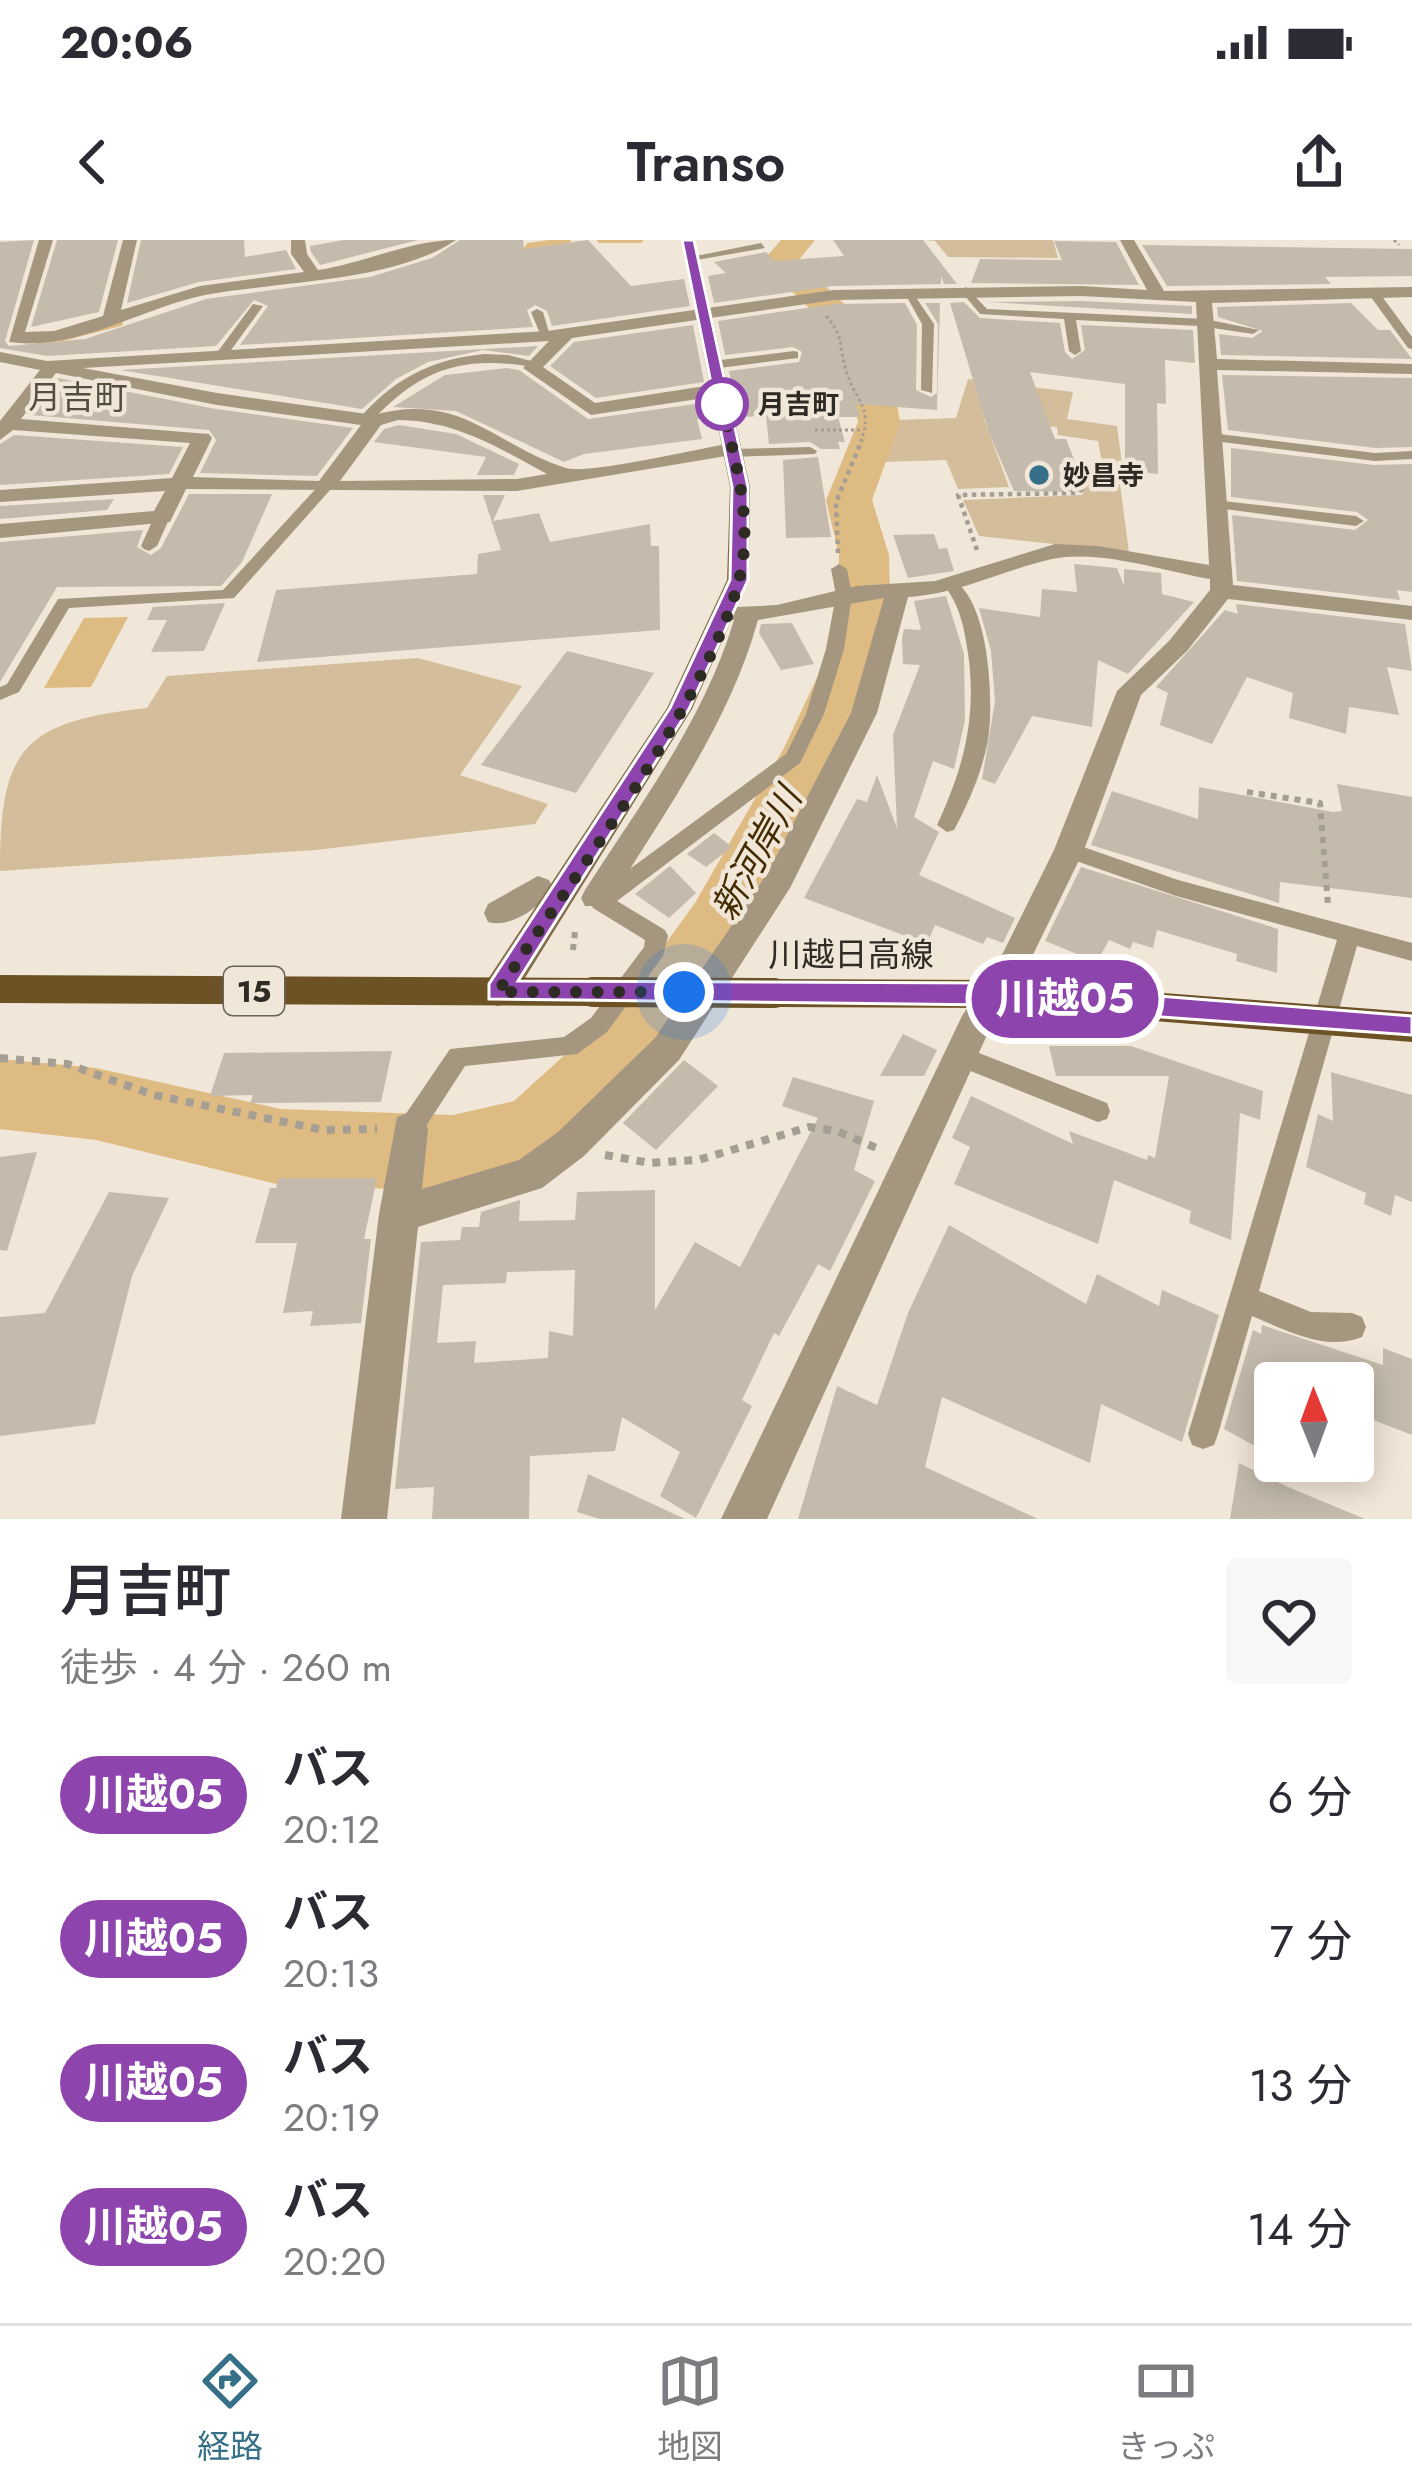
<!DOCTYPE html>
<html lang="ja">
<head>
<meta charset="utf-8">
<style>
  :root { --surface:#fff; --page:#f7f7f7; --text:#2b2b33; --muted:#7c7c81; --line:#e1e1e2; --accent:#357088 }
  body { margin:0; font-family:Jost,"Noto Sans JP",sans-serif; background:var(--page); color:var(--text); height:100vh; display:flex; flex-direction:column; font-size:45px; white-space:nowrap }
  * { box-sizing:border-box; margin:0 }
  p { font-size:39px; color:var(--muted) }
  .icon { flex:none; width:66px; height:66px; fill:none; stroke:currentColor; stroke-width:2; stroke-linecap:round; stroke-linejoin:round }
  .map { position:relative; height:1279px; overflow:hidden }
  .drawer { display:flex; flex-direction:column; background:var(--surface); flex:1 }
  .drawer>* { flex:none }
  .badge { padding:0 24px; border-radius:39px; font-size:42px; line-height:78px }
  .needle { width:78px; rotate:359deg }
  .fabs { position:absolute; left:1254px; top:1122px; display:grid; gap:24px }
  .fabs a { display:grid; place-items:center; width:120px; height:120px; border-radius:12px; background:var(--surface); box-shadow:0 6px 30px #0003; font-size:60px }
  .you { position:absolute; width:60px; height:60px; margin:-30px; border:9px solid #fff; border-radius:50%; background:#1a73e8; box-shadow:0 0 0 18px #1a73e833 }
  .map>.badge { position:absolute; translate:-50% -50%; box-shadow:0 0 0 6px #fff }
  .round { display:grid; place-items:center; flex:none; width:126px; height:126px; border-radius:12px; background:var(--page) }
  .summary { display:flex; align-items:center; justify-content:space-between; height:204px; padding:0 60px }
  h1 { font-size:57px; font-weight:600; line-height:90px }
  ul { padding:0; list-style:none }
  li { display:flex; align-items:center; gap:36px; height:144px; padding:0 60px }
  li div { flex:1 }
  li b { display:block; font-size:45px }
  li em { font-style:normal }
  li .badge { min-width:132px; font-weight:700; text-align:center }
  .status { display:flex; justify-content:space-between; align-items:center; height:84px; padding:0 60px; background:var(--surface); direction:ltr }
  .status svg { height:33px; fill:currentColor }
  header { display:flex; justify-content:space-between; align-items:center; height:156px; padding:0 60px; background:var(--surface); font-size:54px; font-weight:600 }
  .tabs { display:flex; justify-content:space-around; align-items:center; height:168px; border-top:3px solid var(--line); background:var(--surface); font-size:33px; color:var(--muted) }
  .tabs a { display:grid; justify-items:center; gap:6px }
  .tabs .current { color:var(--accent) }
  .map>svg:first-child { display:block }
</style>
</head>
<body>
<div class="status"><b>20:06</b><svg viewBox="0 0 49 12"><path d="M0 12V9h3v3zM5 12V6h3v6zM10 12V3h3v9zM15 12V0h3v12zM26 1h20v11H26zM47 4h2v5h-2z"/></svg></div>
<header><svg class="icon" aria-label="back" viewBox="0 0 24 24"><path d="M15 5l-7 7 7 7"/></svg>Transo<svg class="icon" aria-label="share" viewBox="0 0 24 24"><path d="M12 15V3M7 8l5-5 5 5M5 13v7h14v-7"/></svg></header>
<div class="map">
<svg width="1412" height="1279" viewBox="0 0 1412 1279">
  <rect width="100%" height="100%" fill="#f1e7d8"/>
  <!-- green -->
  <g fill="#d4bd9b">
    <polygon points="925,0 1053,0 1058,18 948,17 935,1"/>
    <polygon points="968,139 1073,152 1067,179 1117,186 1123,231 1103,228 1098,201 1058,195 1057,187 984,179 1009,247 958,249 946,220 883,222 896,180 956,178"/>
    <polygon points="1089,239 1120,244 1129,312 979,296 963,260 1082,255"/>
    <path d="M418,418L522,446L460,535L548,564L535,584L316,610L0,631C0,507 23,482 147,468L167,436Z"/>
  </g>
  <!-- water -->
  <polygon fill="#dfbb84" points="128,377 91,447 44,448 84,378"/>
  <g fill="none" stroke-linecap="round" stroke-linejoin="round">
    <!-- stream -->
    <g stroke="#dfbb84" stroke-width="6">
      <polyline points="600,0 640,0"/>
      <polyline points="523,15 529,6 568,0"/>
      <polyline points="39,104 120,83"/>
    </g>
    <!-- river -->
    <polygon fill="#dfbb84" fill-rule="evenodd" points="781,0 815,0 798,21 865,83 881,136 897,164 900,182 872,260 889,315 890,357 876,427 844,508 743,701 675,806 570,913 493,946 453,951 281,945 96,900 0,889 0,819 96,828 281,869 453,875 514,861 623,762 695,663 784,508 822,427 838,357 839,315 826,260 858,182 855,164 841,136 828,87 762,22"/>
  </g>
  <!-- building -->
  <g fill="#c4bbac" fill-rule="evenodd">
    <polygon points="34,0 5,101 9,106 85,99 206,59 370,37 432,18 460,0 523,0 524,9 588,0 631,46 684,39 690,66 552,86 547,71 535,65 527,70 533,87 240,105 268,66 254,60 216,106 47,116 0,108 0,2"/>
    <polygon points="57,0 118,0 99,72 31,87"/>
    <polygon points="141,0 244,0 245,17 286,10 296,29 199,42 127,63"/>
    <polygon points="344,0 418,0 320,25 311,12 310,6"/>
    <polygon points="833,0 923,0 957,44 944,44 941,36 941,44 833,46 714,63 708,36 726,33 714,22 766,12 774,21 844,16"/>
    <polygon points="1054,1 1116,2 1139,45 971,43 980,19 1062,20"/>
    <polygon points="1142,5 1412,9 1412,36 1325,37 1331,44 1167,46"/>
    <polygon points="1081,61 1192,66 1192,74 987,62"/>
    <polygon points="964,62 980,78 1060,83 1065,112 1072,119 1085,110 1081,85 1193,90 1195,123 1165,120 1166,164 1157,163 1158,234 1125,230 1125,144 1030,132 1055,199 1066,199 1087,252 1014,251 989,193 950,63"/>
    <polygon points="905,63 917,85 916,150 931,157 937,153 938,84 925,63 940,63 937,170 856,164 860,177 838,177 845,202 838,202 840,209 821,209 810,202 769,204 766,176 739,177 729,131 799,122 802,112 793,107 725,115 718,81 834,64"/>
    <polygon points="1351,63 1378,90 1390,90 1412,119 1221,115 1219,94 1252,98 1263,91 1218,77 1217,67"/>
    <polygon points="693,85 704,142 596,158 550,126 574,102"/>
    <polygon points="538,106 529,116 483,110 428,122 396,139 362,169 120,130"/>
    <polygon points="507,128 519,130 588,179 709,162 712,178 697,179 702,199 584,214 564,222 456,171 393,167 445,135"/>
    <polygon points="1222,135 1412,138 1412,207 1375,208 1228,190"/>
    <polygon points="58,138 216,169 353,188 317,236 200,233 216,200 209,190 30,175"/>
    <polygon points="399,185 456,194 519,224 514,235 477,235 486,217 374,202 384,189"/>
    <polygon points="14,195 183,207 169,234 0,245 0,204"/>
    <polygon points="1231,208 1374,225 1412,224 1412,352 1397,350 1400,360 1237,341 1232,275 1355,290 1368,280 1357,272 1231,257"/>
    <polygon points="818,217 831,297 786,298 783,220"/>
    <polygon points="189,254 272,254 242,322 221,346 57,347 0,442 0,302 143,290 137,307 151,315 161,308"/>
    <polygon points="483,255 505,255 493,281 539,273 550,302 650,284 651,306 659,306 660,390 257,422 276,350 477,334 478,314 501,310"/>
    <polygon points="114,259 107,270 0,279 0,266"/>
    <polygon points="934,294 939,309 947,308 954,331 908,338 893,295"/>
    <polygon points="1074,324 1117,328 1124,346 1124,329 1161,333 1162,354 1194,362 1128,434 1098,420 1092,487 1032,476 995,544 982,539 995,461 991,411 979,368 1040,377 1042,349 1077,352"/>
    <polygon points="946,356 964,414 965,480 954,529 933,521 914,577 939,592 919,635 1015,678 1003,703 987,697 983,704 935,685 927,704 804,658 857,559 867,562 877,535 897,588 893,495 920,425 903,424 902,398 904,389 921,390 914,361"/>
    <polygon points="225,363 204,411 151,412 167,380 147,380 153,367"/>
    <polygon points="1236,364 1405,384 1412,431 1387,427 1399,475 1349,467 1346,494 1289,478 1293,453 1247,437 1212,504 1160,485 1168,453 1156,447 1225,370 1238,374"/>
    <polygon points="792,383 814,424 781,430 759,393 761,384"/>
    <polygon points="567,411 654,433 576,553 481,525"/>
    <polygon points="1337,544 1412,557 1412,658 1280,642 1279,663 1091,605 1112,551 1198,579 1199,547 1333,572 1342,571"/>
    <polygon points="714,593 732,607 706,627 687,614"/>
    <polygon points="670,626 696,653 669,678 635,654"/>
    <polygon points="1081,627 1278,689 1277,733 1236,721 1237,714 1157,690 1153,708 1133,702 1130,709 1109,700 1097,722 1045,701"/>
    <polygon points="903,794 937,810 924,836 880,836"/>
    <polygon points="1049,806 1131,806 1263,851 1260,880 1240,873 1231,1000 1189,983 1191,971 1114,940 1098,1004 954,944 970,907 952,898 971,856 1073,904 1069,891 1147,920 1148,915 1155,918 1169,836 1056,836"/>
    <polygon points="392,811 381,862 250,863 253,855 210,856 224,813"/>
    <polygon points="684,820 718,846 656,910 623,883"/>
    <polygon points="1331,832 1412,855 1412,962 1395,955 1391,976 1364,964 1366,953 1306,927 1318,874 1333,881"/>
    <path d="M793,837L874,861L854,930L875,941L830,1031L818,1024L779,1096L774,1093L742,1160L752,1166L696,1278L660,1256L680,1212L622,1177L615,1211L530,1216L529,1279H432L434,1247L395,1249L421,1002L460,1000L462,987H479L481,972L520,960L519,981L575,980L577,952L655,950V1070L695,1002L740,1027L818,878L782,866ZM575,1030L573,1096L549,1091L548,1118L474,1123L476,1101L437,1103L443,1045L506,1043L507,1032Z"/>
    <polygon points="37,912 7,1011 0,1010 0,917"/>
    <polygon points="279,938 377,938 364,999 371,999 361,1083 310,1086 313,1071 283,1073 297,1003 255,1003 270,948 276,948"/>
    <polygon points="109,952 169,958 132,1036 95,1184 0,1196 0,1077 45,1073"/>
    <polygon points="949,985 1086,1064 1097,1034 1159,1066 1162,1050 1219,1075 1182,1202 1101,1164 1090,1223 942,1157 925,1227 1038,1279 798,1279 837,1146 877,1165 908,1073"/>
    <polygon points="1262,1085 1383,1125 1383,1108 1412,1119 1412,1195 1353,1172 1353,1143 1275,1143 1264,1211 1224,1189 1253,1090 1261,1094"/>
    <polygon points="1239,1223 1288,1247 1365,1279 1230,1279"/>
    <polygon points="588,1234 685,1279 600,1279 577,1272"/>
  </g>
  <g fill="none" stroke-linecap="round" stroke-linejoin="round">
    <!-- path-far3 -->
    <g stroke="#a59e92" stroke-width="3" stroke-dasharray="3 3" stroke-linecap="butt">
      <polyline points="1394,0 1399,5"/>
      <path d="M826,76C844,95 839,107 846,130C855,162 875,168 860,203"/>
      <polyline points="815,190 862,190"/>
    </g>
    <!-- path-far2 -->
    <g stroke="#a59e92" stroke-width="4.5" stroke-dasharray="4.5 4.5" stroke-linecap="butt">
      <polyline points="977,310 958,255 1078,253 1085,245 1083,234"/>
      <polyline points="838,313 836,262 862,200"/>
    </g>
    <!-- path-far1 -->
    <g stroke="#a59e92" stroke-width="6" stroke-dasharray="6 6" stroke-linecap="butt">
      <polyline points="1247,552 1320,563 1328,665"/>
      <polyline points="573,710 575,691"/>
      <polyline points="0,818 5,818"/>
    </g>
    <!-- path -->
    <g stroke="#a59e92" stroke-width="8" stroke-dasharray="8 8" stroke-linecap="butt">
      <polyline points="0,818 67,824 154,855 323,890 377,889"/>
      <polyline points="605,915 650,923 698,920 809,887 837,891 881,910"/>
    </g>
    <!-- lane -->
    <g fill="#a5967f" fill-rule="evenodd">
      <polygon points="761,3 765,8 691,21 686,18"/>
      <polygon points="966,47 987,69 1205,79 1259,90 1253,94 1199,86 1076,80 1081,111 1075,115 1069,111 1064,79 980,74 960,50"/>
      <polygon points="903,50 911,50 934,84 932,153 921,150 922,84"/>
      <polygon points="1370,51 1378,51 1412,97 1412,109 1408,108 1368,53"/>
      <polygon points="253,64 263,66 226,117 218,117 216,114"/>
      <polygon points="537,69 543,72 551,99 541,96 531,72"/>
      <polygon points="794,111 798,112 798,118 712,129 706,125 712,121"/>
      <path d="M484,114L508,115L539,123L533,127C461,115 420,129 370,183L358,180C392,140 431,119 484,114Z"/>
      <polygon points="1211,193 1375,213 1412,211 1412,219 1375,221 1206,200 1204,197"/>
      <polygon points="810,207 817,211 815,214 733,217 726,213 733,209"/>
      <polygon points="325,243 332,247 330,250 234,358 69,368 19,452 0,460 0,447 7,444 58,359 223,350 320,244"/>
      <polygon points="1214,260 1356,276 1364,281 1356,286 1209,267 1209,261"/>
      <polygon points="162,272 170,277 157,306 149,311 144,309 141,306 154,277"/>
      <polygon points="839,324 847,329 852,355 844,409 824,474 800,523 617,661 665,690 668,696 663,716 607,792 577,814 465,826 419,897 410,901 401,897 397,889 401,881 450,809 564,797 591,778 644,707 645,700 593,668 590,662 593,656 786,514 806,474 826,409 836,355 831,329"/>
      <path d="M951,339C990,358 994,462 988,500C982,532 969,562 954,590L947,592L937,585C964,527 977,477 968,413C964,387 960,365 943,344Z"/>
      <path d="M1069,602L1178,640L1412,703V721L1357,706L1259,1051L1311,1072L1352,1073L1362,1077L1366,1087L1362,1097C1325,1112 1286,1090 1252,1076L1218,1194L1214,1205L1203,1209L1192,1205L1188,1194L1337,700L1176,656L1062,616L1059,610L1062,604Z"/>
      <polygon points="961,806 1107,863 1110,871 1107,879 1098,882 953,824 949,817 953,810"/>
    </g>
    <!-- street -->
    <g fill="#a5967f" fill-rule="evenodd">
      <path d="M39,0H53L25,92L54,91L103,76L123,0H137L121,70L200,46L304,32L291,14V0H305L307,14L318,30C365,23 410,0 456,0C394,42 280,41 205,55C141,68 76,112 9,102Z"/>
      <path d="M1120,0H1134L1164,51L1412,47V57L1212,63L1217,119L1412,124V134L1217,130L1233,345L1412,366V380L1228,359L1187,411L1141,455L1084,610L1026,729L987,795L767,1279H721L962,776L1004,711L1054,610L1117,451L1169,401L1210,350V339C1163,331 1100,309 1052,319C1003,330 959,354 908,357L877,473L790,648L679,820L584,916L542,948L418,987L387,1279H341L379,974L397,877L410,872L423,877L428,889L422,949L519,920L558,892L655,798L768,632L851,473L884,358L758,380C729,485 663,574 607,666H585L581,658L585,650C641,563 704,480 734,380L717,378V368L777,365L856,346L935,341L1055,304L1098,306L1209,325L1196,62L1081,56L834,60L572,98L543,127L595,163L718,144L727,150L718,156L591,175L523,128L549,101L83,128L217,153L374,175C461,151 494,205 566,228C587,235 702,208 732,203L742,209L732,215L517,251L186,249L170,282L0,298V284L154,271L165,251L0,262V250L172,238L190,203L13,190L0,200V181L40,130L0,122V112L47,121L547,91L834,50L1081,46L1147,50ZM56,133L217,165L361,185L319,241L193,237L212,198L209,194L21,179ZM398,180C454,180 499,208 547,234L517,239L340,241L381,185Z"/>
      <path d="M538,636L549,640L553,648C542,666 510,689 488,682L484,673L488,664Z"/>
    </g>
    <!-- secondary -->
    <polygon fill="#846e4c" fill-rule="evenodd" points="681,0 695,0 750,247 749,340 692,469 510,762 498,766 486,762 482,752 486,742 667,468 727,340 730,247"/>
    <!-- primary -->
    <g fill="#6d5226" fill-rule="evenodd">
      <polygon points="0,735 593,738 605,742 609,752 605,762 593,766 0,763"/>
      <polygon points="774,739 994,740 1412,772 1412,802 994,768 774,767 762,763 758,753 762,743"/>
    </g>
    <!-- primary-bridge -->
    <polyline stroke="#6d5226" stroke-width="30" points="593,752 774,753"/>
  </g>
  <!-- line -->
  <polygon fill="#8e44ad" stroke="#fff" stroke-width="3" points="682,0 694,0 748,247 748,340 689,469 518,741 994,743 1412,776 1412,795 994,765 489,759 489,744 670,468 730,340 732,247"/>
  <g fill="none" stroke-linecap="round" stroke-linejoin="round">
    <!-- walk -->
    <path stroke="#2e2a24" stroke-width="12" stroke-dasharray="0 21.6" d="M684,752H498C571,638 705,467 739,340C755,277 732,210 718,149L722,164"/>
  </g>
  <!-- markers -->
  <circle fill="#fff" stroke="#8e44ad" stroke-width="6" cx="722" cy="164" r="24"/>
  <circle fill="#357088" stroke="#f1e7d8" stroke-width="4.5" cx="1039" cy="235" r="12"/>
  <g text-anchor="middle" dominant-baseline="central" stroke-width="9" stroke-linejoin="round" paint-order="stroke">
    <!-- far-stop labels -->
    <g font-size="27" font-weight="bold" fill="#2e2a24" stroke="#f1e7d8" text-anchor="start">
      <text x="758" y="164">月吉町</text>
    </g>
    <!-- far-poi labels -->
    <g font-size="27" font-weight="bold" fill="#2e2a24" stroke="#f1e7d8" text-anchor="start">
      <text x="1063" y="235">妙昌寺</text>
    </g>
    <!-- shield labels -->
    <rect fill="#f1e7d8" stroke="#68635a" stroke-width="3" x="224" y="727" width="60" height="48" rx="9"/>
    <g font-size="30" font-weight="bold" fill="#2e2a24">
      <text x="254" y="751">15</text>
    </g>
    <!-- far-quarter labels -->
    <g font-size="33" fill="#554d41" stroke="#f1e7d8">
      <text x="78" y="157">月吉町</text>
    </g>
    <!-- street labels -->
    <g font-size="33" fill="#2e2a24" stroke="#f1e7d8">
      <text x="851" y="714">川越日高線</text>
    </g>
    <!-- water labels -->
    <g font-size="36" font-style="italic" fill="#442c00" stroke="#f1e7d8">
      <text transform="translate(756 613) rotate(-61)">新河岸川</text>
    </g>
  </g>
</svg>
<div class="fabs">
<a><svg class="needle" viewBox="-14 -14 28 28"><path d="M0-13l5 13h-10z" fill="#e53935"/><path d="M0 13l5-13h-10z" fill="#7c7c81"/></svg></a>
</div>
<div class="you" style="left:684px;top:752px"></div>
<b class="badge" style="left:1065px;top:759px;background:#8e44ad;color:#fff">川越05</b>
</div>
<section class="drawer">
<div class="summary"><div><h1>月吉町</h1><p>徒歩 · 4 分 · 260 m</p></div><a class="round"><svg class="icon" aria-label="heart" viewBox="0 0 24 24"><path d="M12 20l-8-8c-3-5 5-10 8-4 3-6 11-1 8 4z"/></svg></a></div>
<ul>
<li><span class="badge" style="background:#8e44ad;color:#fff">川越05</span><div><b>バス</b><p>20:12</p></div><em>6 分</em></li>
<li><span class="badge" style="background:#8e44ad;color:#fff">川越05</span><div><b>バス</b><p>20:13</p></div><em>7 分</em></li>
<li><span class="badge" style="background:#8e44ad;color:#fff">川越05</span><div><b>バス</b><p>20:19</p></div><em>13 分</em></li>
<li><span class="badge" style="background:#8e44ad;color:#fff">川越05</span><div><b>バス</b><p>20:20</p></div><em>14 分</em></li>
</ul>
</section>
<nav class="tabs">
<a class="current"><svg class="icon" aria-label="directions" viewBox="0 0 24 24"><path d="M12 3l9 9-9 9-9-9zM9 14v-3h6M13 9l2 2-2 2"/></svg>経路</a>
<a><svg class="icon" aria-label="map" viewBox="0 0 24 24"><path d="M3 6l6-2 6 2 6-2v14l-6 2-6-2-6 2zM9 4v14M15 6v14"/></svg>地図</a>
<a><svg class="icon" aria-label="tickets" viewBox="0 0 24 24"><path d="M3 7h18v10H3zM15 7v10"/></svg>きっぷ</a>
</nav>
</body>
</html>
